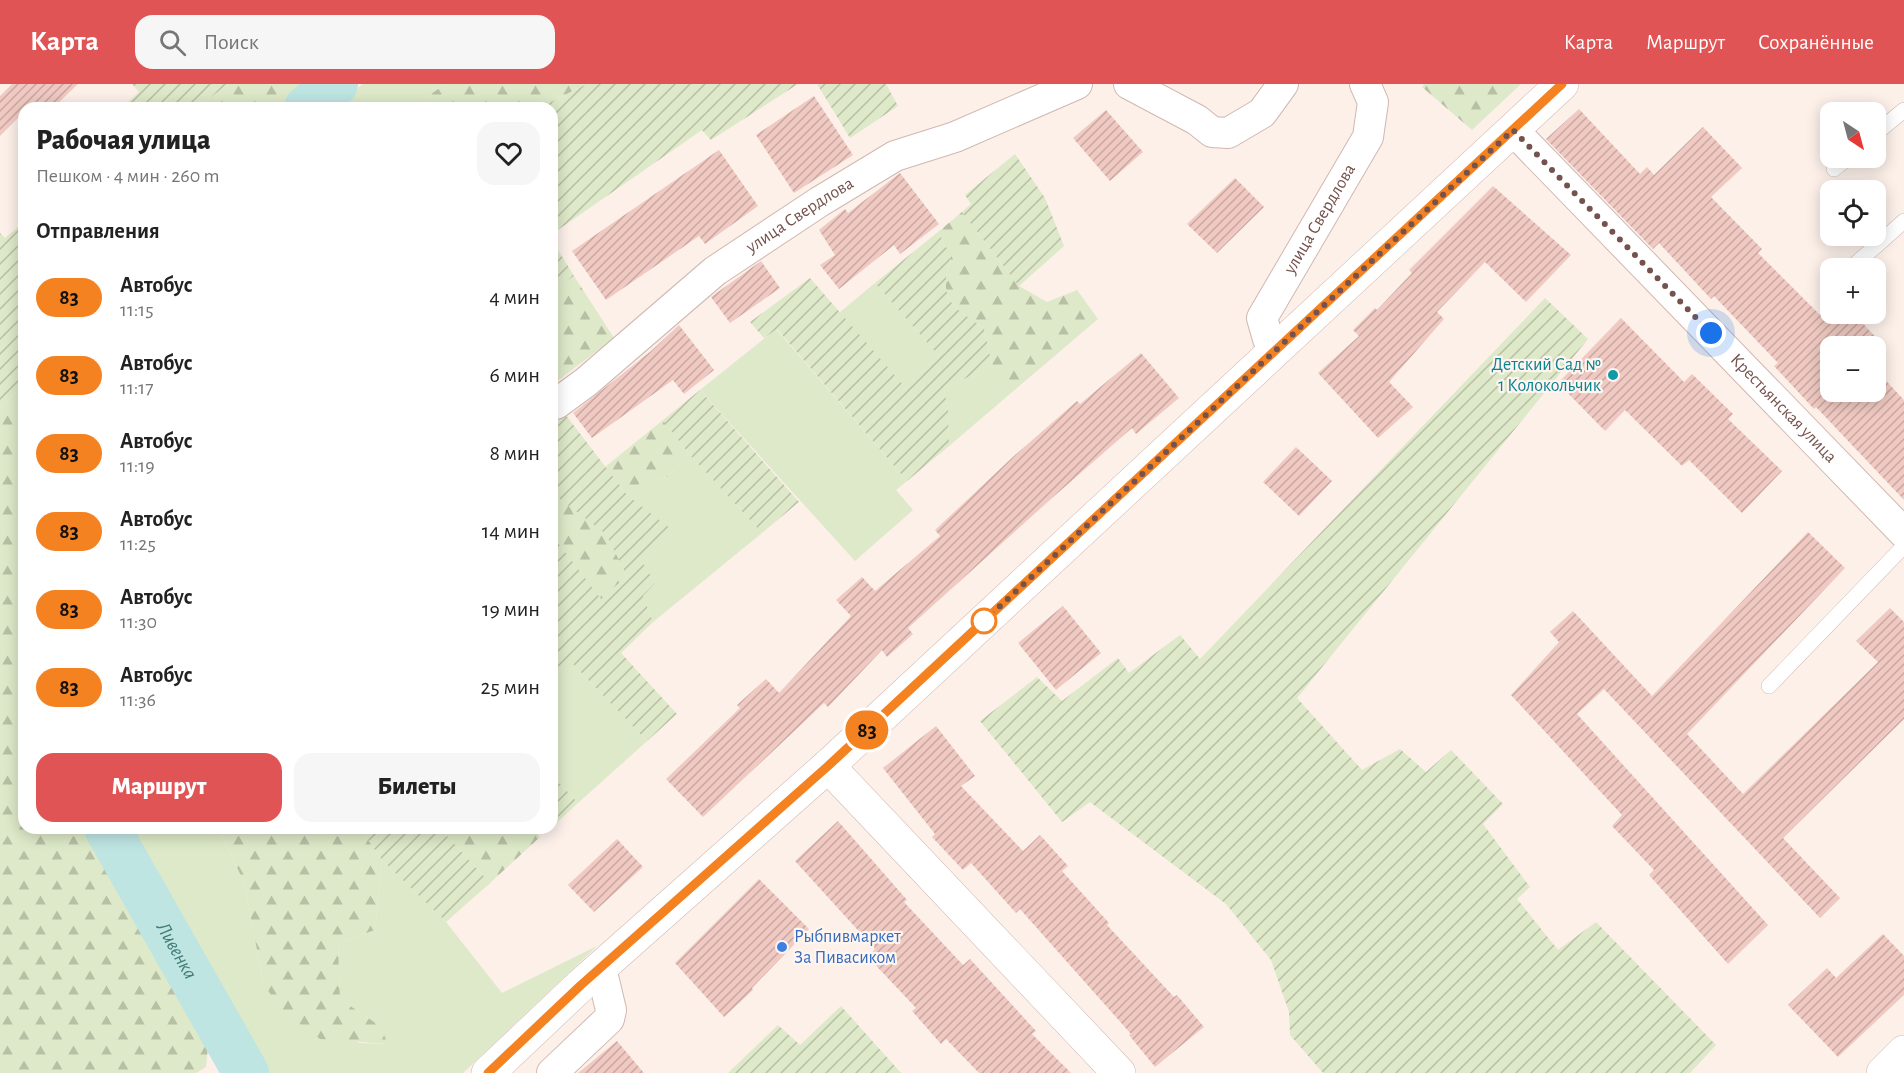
<!DOCTYPE html>
<html lang="ru">
<head>
<meta charset="utf-8">
<style>
  :root { --surface:#fff; --page:#f6f6f6; --text:#222; --muted:#767676; --accent:#e05455 }
  body { margin:0; font-family:"Alegreya Sans",sans-serif; background:var(--page); color:var(--text); height:100vh; display:flex; flex-direction:column; font-size:22px; white-space:nowrap }
  * { box-sizing:border-box; margin:0 }
  p { font-size:20px; color:var(--muted) }
  .icon { flex:none; width:33px; height:33px; fill:none; stroke:currentColor; stroke-width:2; stroke-linecap:round; stroke-linejoin:round }
  .map { position:relative; flex:1; overflow:hidden }
  .panel { position:absolute; left:18px; top:18px; width:540px; height:732px; display:flex; flex-direction:column; background:var(--surface); border-radius:18px; box-shadow:0 3px 15px #0003 }
  .panel>* { flex:none }
  .badge { padding:0 12px; border-radius:20px; font-size:21px; line-height:39px }
  .needle { width:39px; rotate:144deg }
  .tools { position:absolute; left:1820px; top:18px; display:grid; gap:12px }
  .tools a { display:grid; place-items:center; width:66px; height:66px; border-radius:12px; background:var(--surface); box-shadow:0 3px 15px #0003; font-size:30px }
  .you { position:absolute; width:30px; height:30px; margin:-15px; border:4px solid #fff; border-radius:50%; background:#1a73e8; box-shadow:0 0 0 9px #1a73e833 }
  .map>.badge { position:absolute; translate:-50% -50%; box-shadow:0 0 0 3px #fff }
  h2 { padding:0 18px; font-size:22px; line-height:54px }
  .round { display:grid; place-items:center; flex:none; width:63px; height:63px; border-radius:18px; background:var(--page) }
  .overview { display:flex; align-items:center; justify-content:space-between; height:102px; padding:0 18px }
  h1 { font-size:28px; font-weight:800; line-height:45px }
  .action { display:flex; gap:12px; margin-top:auto; padding:12px 18px }
  .action a { flex:1; height:69px; border-radius:18px; background:var(--accent); color:#fff; font-size:24px; font-weight:800; line-height:69px; text-align:center }
  .action a+a { background:var(--page); color:var(--text) }
  ul { padding:0; list-style:none }
  li { display:flex; align-items:center; gap:18px; height:78px; padding:0 18px }
  li div { flex:1 }
  li b { display:block; font-size:22px }
  li em { font-style:normal }
  li .badge { min-width:66px; font-weight:700; text-align:center }
  header { display:flex; align-items:center; gap:36px; box-sizing:border-box; height:84px; padding:0 30px; background:var(--accent); color:#fff }
  header strong { font-size:28px }
  nav { display:flex; gap:33px; margin-inline-start:auto; font-size:21px }
  .search { width:420px; height:54px; background:var(--page); display:flex; align-items:center; gap:15px; box-sizing:border-box; padding:0 21px; border-radius:18px; color:var(--muted); font-size:22px }
  .map>svg:first-child { display:block }
</style>
</head>
<body>
<header>
<strong>Карта</strong>
<div class="search"><svg class="icon" aria-label="search" viewBox="0 0 24 24"><circle cx="10" cy="10" r="6"/><path d="M15 15l6 6"/></svg>Поиск</div>
<nav><a>Карта</a><a>Маршрут</a><a>Сохранённые</a></nav>
</header>
<div class="map">
<svg width="1904" height="989" viewBox="0 0 1904 989">
  <defs>
    <pattern id="forest-firs" width="22" height="20" patternUnits="userSpaceOnUse" patternTransform="scale(1.5)"><rect width="22" height="20" fill="#dde9c8"/><path d="M5 1l3.5 6h-7zM16 11l3.5 6h-7z" fill="#b8bfa5"/></pattern>
    <pattern id="garden-furrows" width="10" height="10" patternUnits="userSpaceOnUse" patternTransform="scale(1.5)"><rect width="10" height="10" fill="#dde9c8"/><path d="M-1 1l2-2M0 10L10 0M9 11l2-2" fill="none" stroke="#b8bfa5"/></pattern>
    <pattern id="building-hatch" width="6" height="6" patternUnits="userSpaceOnUse" patternTransform="scale(1.5)"><rect width="6" height="6" fill="#f0cac2"/><path d="M-1 1l2-2M0 6l6-6M5 7l2-2" fill="none" stroke="#c7a7a0"/></pattern>
  </defs>
  <rect width="100%" height="100%" fill="#fcf0e9"/>
  <!-- grass -->
  <g fill="#dde9c8">
    <polygon points="363,0 445,0 412,24 331,24"/>
    <polygon points="875,199 939,272 904,303 839,229"/>
    <polygon points="776,245 907,397 896,406 913,426 855,477 700,306"/>
    <polygon points="992,281 1011,309 949,362 948,326 944,305"/>
    <polygon points="689,370 762,449 653,538 643,512 642,479 627,411 640,398 667,393"/>
    <polygon points="570,577 647,657 578,719 552,691 552,593"/>
    <polygon points="123,744 219,744 245,801 263,899 359,959 387,960 380,942 340,915 338,859 375,846 382,776 446,838 502,909 597,862 463,989 259,989 189,856"/>
  </g>
  <!-- forest -->
  <g fill="url(#forest-firs)">
    <polygon points="228,0 309,0 282,24 199,24 203,19"/>
    <polygon points="445,0 587,0 539,24 412,24"/>
    <polygon points="1424,0 1521,0 1472,46 1422,3"/>
    <path d="M962,128L1019,202L1047,218L1077,206L1098,235L1011,309L992,281L984,244C950,221 938,216 951,172L938,148Z"/>
    <polygon points="574,192 614,254 552,301 552,206"/>
    <polygon points="24,300 24,744 92,744 208,963 206,983 196,989 0,989 0,325"/>
    <polygon points="663,336 689,370 667,393 641,398 627,411 605,383"/>
    <polygon points="552,409 607,450 627,492 601,516 552,451"/>
    <polygon points="219,744 360,744 382,776 375,846 338,859 340,915 380,942 388,960 320,955 281,926 263,899 245,801"/>
    <polygon points="440,744 531,744 540,753 490,799"/>
  </g>
  <!-- garden -->
  <g fill="url(#garden-furrows)">
    <polygon points="132,0 228,0 203,19 199,24 122,24 139,8"/>
    <polygon points="587,0 798,0 711,56 702,46 552,150 552,24 539,24"/>
    <polygon points="817,0 886,0 898,22 850,54"/>
    <polygon points="1015,70 1045,114 1064,162 1019,202 962,128 971,120 965,111"/>
    <polygon points="24,138 24,300 0,325 0,149 5,154"/>
    <path d="M938,148L951,172C938,216 950,221 984,244L992,281L944,305L948,326L949,362L907,397L777,245L764,254L750,238L810,194L904,302L939,272L875,199Z"/>
    <polygon points="552,156 574,192 552,206"/>
    <polygon points="1545,214 1588,255 1297,614 1362,686 1400,665 1426,688 1451,666 1503,720 1483,740 1530,803 1517,815 1558,866 1596,838 1716,961 1690,989 1323,989 1290,951 1289,928 1271,876 1226,820 1090,718 1062,738 980,637 1037,593 1062,617 1118,574 1129,589 1180,551 1200,575"/>
    <polygon points="700,306 799,418 762,449 689,370 663,336"/>
    <polygon points="552,313 627,411 675,448 642,478 655,499 643,512 653,538 621,569 677,630 647,657 570,577 552,593 552,451 601,515 627,492 606,450 552,409"/>
    <polygon points="552,691 578,719 552,743"/>
    <polygon points="360,744 440,744 490,799 446,838 382,776"/>
    <polygon points="841,922 901,989 728,989 778,941 800,961"/>
  </g>
  <g fill="none" stroke-linecap="round" stroke-linejoin="round">
    <!-- river -->
    <g stroke="#bee5e2" stroke-width="46">
      <polyline points="307,24 335,0"/>
      <path id="s1" d="M107,744L246,989"/>
    </g>
  </g>
  <!-- building -->
  <g fill="url(#building-hatch)">
    <polygon points="12,0 78,0 53,24 24,24 24,28 0,52 0,12"/>
    <polygon points="814,12 853,71 794,109 756,51"/>
    <polygon points="1579,25 1640,90 1647,83 1654,91 1703,43 1742,84 1711,113 1762,165 1758,169 1819,230 1854,230 1884,262 1830,262 1830,308 1875,308 1875,285 1904,316 1904,416 1816,323 1814,325 1774,282 1778,279 1714,212 1711,215 1659,159 1653,165 1546,55"/>
    <polygon points="1106,26 1143,68 1110,97 1073,54"/>
    <polygon points="719,66 758,122 705,160 699,152 606,216 572,167"/>
    <polygon points="900,89 939,140 900,170 894,161 839,205 820,181 835,171 819,146 845,125 848,129"/>
    <polygon points="1235,94 1264,123 1217,169 1187,140"/>
    <polygon points="1493,102 1571,171 1526,218 1485,178 1437,228 1444,235 1389,298 1413,323 1378,354 1318,289 1359,252 1353,246 1375,224 1377,226 1412,189 1409,186"/>
    <polygon points="761,177 780,204 730,239 711,213"/>
    <polygon points="1621,234 1684,298 1692,290 1733,330 1728,335 1782,387 1742,429 1689,376 1682,382 1625,326 1605,347 1558,299"/>
    <polygon points="679,241 714,286 684,310 673,296 592,354 573,329 651,267"/>
    <polygon points="1141,269 1179,314 1136,350 1132,344 1052,414 908,544 913,550 887,573 882,566 828,623 824,619 703,733 666,695 740,624 737,621 766,595 779,609 851,532 836,516 862,493 875,507 940,452 935,446 1015,371 1077,317 1080,320"/>
    <polygon points="1296,363 1332,397 1299,432 1263,398"/>
    <polygon points="1808,448 1845,484 1687,650 1743,710 1878,578 1856,557 1890,524 1904,538 1904,635 1783,754 1840,814 1820,834 1604,605 1577,630 1768,841 1728,880 1649,791 1654,786 1612,742 1622,731 1511,611 1559,558 1550,548 1573,527 1652,612"/>
    <polygon points="1063,522 1101,569 1056,606 1018,559"/>
    <polygon points="936,642 975,692 961,702 1023,767 1040,751 1068,782 1062,787 1109,839 1107,841 1174,913 1177,911 1204,943 1155,983 1129,951 1131,950 1020,825 1016,829 971,779 963,786 932,753 935,750 883,684"/>
    <polygon points="838,737 907,816 904,818 963,881 970,875 1036,947 1032,950 1071,989 979,989 946,955 941,960 912,927 916,924 868,873 875,865 795,777"/>
    <polygon points="617,755 643,783 594,828 568,801"/>
    <polygon points="759,795 809,845 752,904 753,906 724,933 675,879"/>
    <polygon points="1883,850 1904,872 1904,911 1838,973 1788,921 1827,884 1836,894"/>
    <polygon points="617,957 644,989 578,989"/>
  </g>
  <g fill="none" stroke-linecap="round" stroke-linejoin="round">
    <!-- service casing -->
    <g stroke="#d0b8b1" stroke-width="16">
      <g id="service">
        <polyline points="1875,50 1904,26"/>
        <polyline points="1834,85 1848,74"/>
        <polyline points="1851,184 1904,137"/>
        <polyline points="1769,602 1904,462"/>
      </g>
    </g>
    <!-- minor casing -->
    <g stroke="#d0b8b1" stroke-width="32">
      <g id="minor">
        <polyline points="1129,0 1197,36 1212,48 1228,49 1262,29 1283,0"/>
        <path id="s2" d="M1513,46L1904,449"/>
        <path id="s3" d="M1280,261L1268,255L1262,234L1368,53L1373,18L1365,0"/>
        <path id="s4" d="M556,320L586,298L715,187L819,118L895,72L955,53L1077,0"/>
        <polyline points="552,989 609,935 611,926 601,884"/>
      </g>
    </g>
    <!-- tertiary casing -->
    <g stroke="#d0b8b1" stroke-width="34">
      <g id="tertiary">
        <polyline points="488,989 581,901 828,682 1119,989"/>
        <polyline points="1883,989 1904,968"/>
      </g>
    </g>
    <!-- secondary casing -->
    <g stroke="#d5b9b2" stroke-width="34">
      <polyline id="secondary" points="828,682 1562,0"/>
    </g>
    <!-- service -->
    <use href="#service" stroke="#fff" stroke-width="15"/>
    <!-- minor -->
    <use href="#minor" stroke="#fff" stroke-width="30"/>
    <!-- tertiary -->
    <use href="#tertiary" stroke="#fff" stroke-width="33"/>
    <!-- secondary -->
    <use href="#secondary" stroke="#fff" stroke-width="33"/>
  </g>
  <g fill="none" stroke-linecap="round" stroke-linejoin="round">
    <!-- line casing -->
    <g stroke="#fff" stroke-width="14">
      <polyline id="line" points="488,989 581,901 828,682 1562,0"/>
    </g>
    <!-- line -->
    <use href="#line" stroke="#f58220" stroke-width="9"/>
    <!-- walk -->
    <polyline stroke="#75524d" stroke-width="6" stroke-dasharray="0 10.8" points="984,537 1513,46 1711,249"/>
  </g>
  <!-- markers -->
  <circle fill="#0f9aa8" stroke="#fef5f0" stroke-width="2" cx="1613" cy="291" r="6"/>
  <circle fill="#fff" stroke="#f58220" stroke-width="3" cx="984" cy="537" r="12"/>
  <circle fill="#3f7fe0" stroke="#fef5f0" stroke-width="2" cx="782" cy="863" r="6"/>
  <g text-anchor="middle" dominant-baseline="central" stroke-width="4.5" stroke-linejoin="round" paint-order="stroke">
    <!-- street labels -->
    <g font-size="18" fill="#75524d" stroke="#fef5f0">
      <text stroke="none"><textPath href="#s4" startOffset="309">улица Свердлова</textPath></text>
      <text stroke="none"><textPath href="#s3" startOffset="150">улица Свердлова</textPath></text>
      <text stroke="none"><textPath href="#s2" startOffset="388">Крестьянская улица</textPath></text>
    </g>
    <!-- culture labels -->
    <g font-size="18" fill="#0d838f" stroke="#fef5f0" text-anchor="end">
      <text x="1601" y="281">Детский Сад №<tspan x="1601" dy="21">1 Колокольчик</tspan></text>
    </g>
    <!-- shop labels -->
    <g font-size="18" fill="#366cbe" stroke="#fef5f0" text-anchor="start">
      <text x="794" y="853">Рыбпивмаркет<tspan x="794" dy="21">За Пивасиком</tspan></text>
    </g>
    <!-- water labels -->
    <g font-size="20" font-style="italic" fill="#417a76" stroke="#fef5f0">
      <text stroke="none"><textPath href="#s1" startOffset="141">Ливенка</textPath></text>
    </g>
  </g>
</svg>
<div class="tools">
<a><svg class="needle" viewBox="-14 -14 28 28"><path d="M0-13l5 13h-10z" fill="#e53935"/><path d="M0 13l5-13h-10z" fill="#767676"/></svg></a>
<a><svg class="icon" aria-label="locate" viewBox="0 0 24 24"><circle cx="12" cy="12" r="6"/><path d="M12 2v4M12 18v4M2 12h4M18 12h4"/></svg></a>
<a>+</a>
<a>−</a>
</div>
<div class="you" style="left:1711px;top:249px"></div>
<b class="badge" style="left:867px;top:646px;background:#f58220;color:#111">83</b>
<section class="panel">
<div class="overview"><div><h1>Рабочая улица</h1><p>Пешком · 4 мин · 260 m</p></div><a class="round"><svg class="icon" aria-label="heart" viewBox="0 0 24 24"><path d="M12 20l-8-8c-3-5 5-10 8-4 3-6 11-1 8 4z"/></svg></a></div>
<h2>Отправления</h2>
<ul>
<li><span class="badge" style="background:#f58220;color:#111">83</span><div><b>Автобус</b><p>11:15</p></div><em>4 мин</em></li>
<li><span class="badge" style="background:#f58220;color:#111">83</span><div><b>Автобус</b><p>11:17</p></div><em>6 мин</em></li>
<li><span class="badge" style="background:#f58220;color:#111">83</span><div><b>Автобус</b><p>11:19</p></div><em>8 мин</em></li>
<li><span class="badge" style="background:#f58220;color:#111">83</span><div><b>Автобус</b><p>11:25</p></div><em>14 мин</em></li>
<li><span class="badge" style="background:#f58220;color:#111">83</span><div><b>Автобус</b><p>11:30</p></div><em>19 мин</em></li>
<li><span class="badge" style="background:#f58220;color:#111">83</span><div><b>Автобус</b><p>11:36</p></div><em>25 мин</em></li>
</ul>
<div class="action"><a>Маршрут</a><a>Билеты</a></div>
</section>
</div>
</body>
</html>
